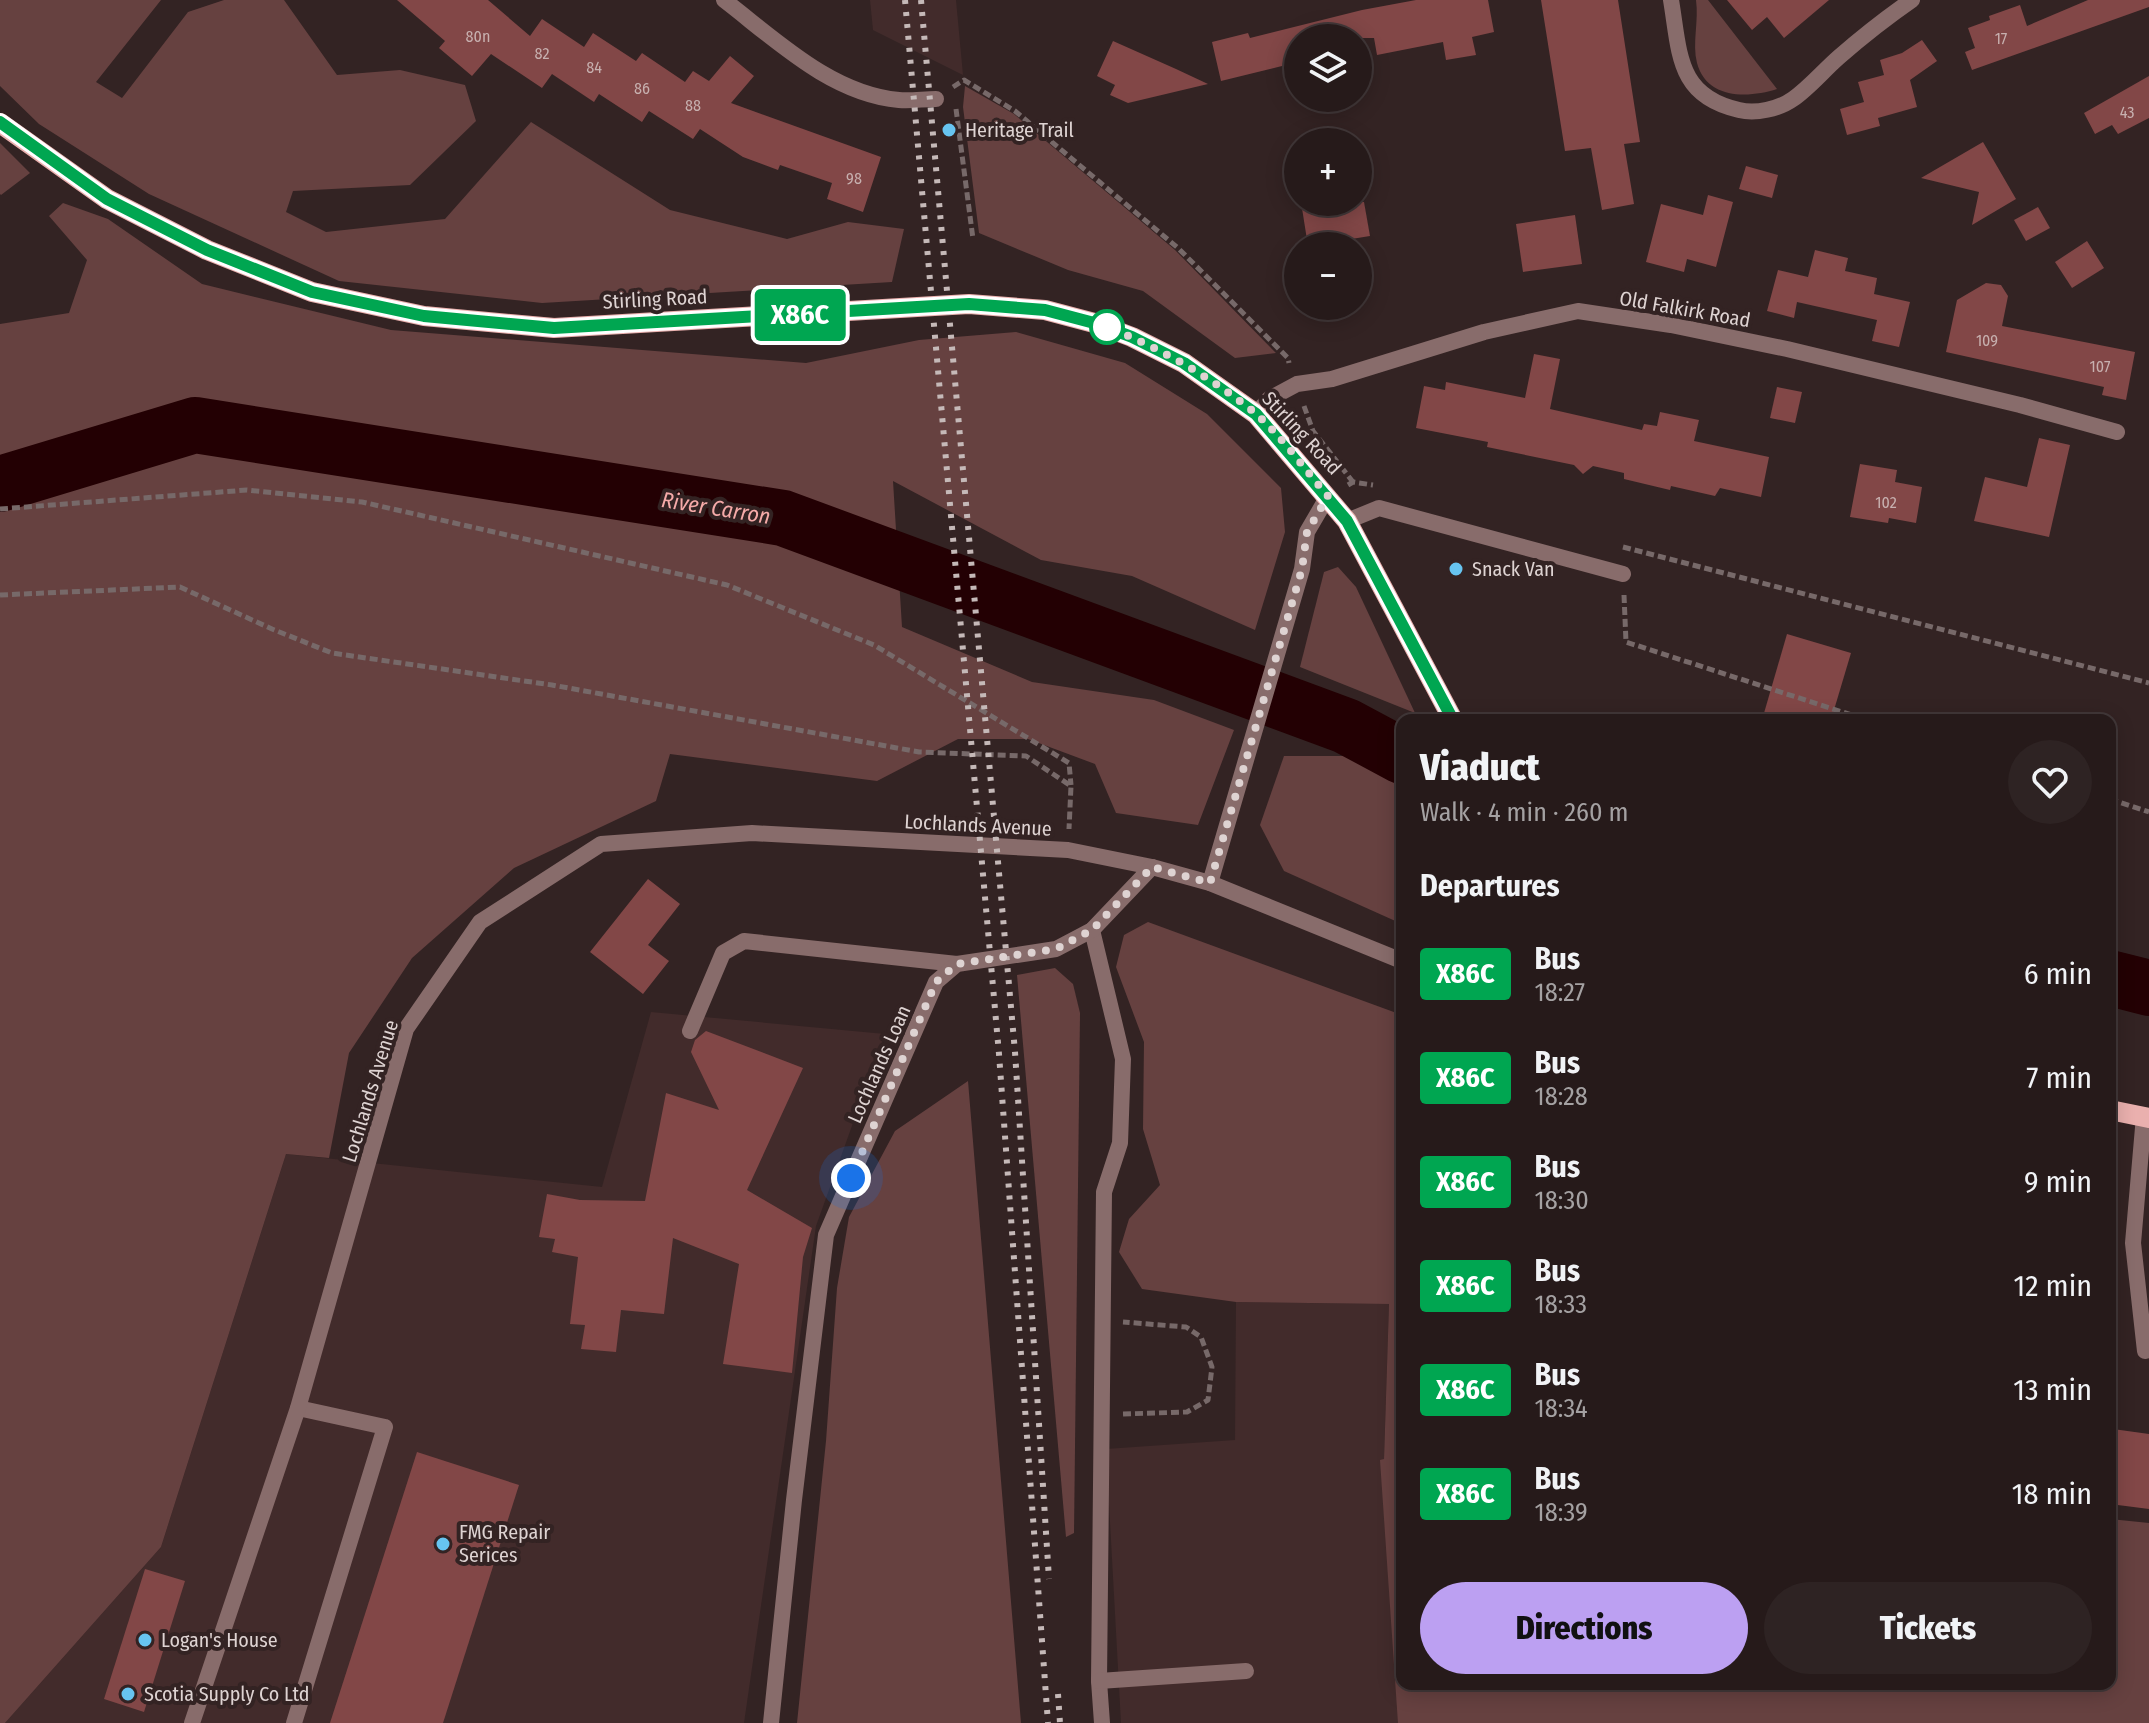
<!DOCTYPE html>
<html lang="en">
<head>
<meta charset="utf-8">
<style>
  :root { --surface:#261a1a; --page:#2e2323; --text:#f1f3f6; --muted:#a4a1a2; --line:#423839; --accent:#bca0f2 }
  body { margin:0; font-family:"Fira Sans Condensed",sans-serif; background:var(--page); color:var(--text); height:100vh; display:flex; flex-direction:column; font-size:30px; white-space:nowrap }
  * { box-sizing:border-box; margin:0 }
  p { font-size:26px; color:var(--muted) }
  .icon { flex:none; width:44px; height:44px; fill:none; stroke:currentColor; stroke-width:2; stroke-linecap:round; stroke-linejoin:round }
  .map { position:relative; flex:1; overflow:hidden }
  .drawer { position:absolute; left:1396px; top:714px; width:720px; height:976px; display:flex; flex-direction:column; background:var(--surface); border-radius:16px; box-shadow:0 4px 20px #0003,0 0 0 2px var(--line) }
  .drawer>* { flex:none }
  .badge { padding:0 16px; border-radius:6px; font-size:28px; line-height:52px }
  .fabs { position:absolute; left:1284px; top:24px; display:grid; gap:16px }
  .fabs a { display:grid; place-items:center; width:88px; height:88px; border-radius:50%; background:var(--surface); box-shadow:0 4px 20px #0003,0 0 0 2px var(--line); font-size:40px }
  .you { position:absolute; width:40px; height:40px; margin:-20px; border:6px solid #fff; border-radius:50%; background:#1a73e8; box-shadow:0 0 0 12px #1a73e833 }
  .map>.badge { position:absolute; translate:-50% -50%; box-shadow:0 0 0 4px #fff }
  h2 { padding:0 24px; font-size:30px; line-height:72px }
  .round { display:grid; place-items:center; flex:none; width:84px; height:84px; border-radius:42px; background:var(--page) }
  .summary { display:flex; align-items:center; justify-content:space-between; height:136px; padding:0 24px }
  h1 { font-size:38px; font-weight:800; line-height:60px }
  .cta { display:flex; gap:16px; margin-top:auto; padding:16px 24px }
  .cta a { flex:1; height:92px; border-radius:48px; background:var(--accent); color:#111; font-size:32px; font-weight:800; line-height:92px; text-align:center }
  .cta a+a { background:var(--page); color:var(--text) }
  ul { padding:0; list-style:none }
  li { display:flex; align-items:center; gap:24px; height:104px; padding:0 24px }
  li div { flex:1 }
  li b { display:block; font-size:30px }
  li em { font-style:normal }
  li .badge { min-width:88px; font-weight:700; text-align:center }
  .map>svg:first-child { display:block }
</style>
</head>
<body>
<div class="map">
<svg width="2149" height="1723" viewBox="0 0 2149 1723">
  <rect width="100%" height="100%" fill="#332323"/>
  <!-- built -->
  <g fill="#422b2b">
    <polygon points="870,0 956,0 963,75 873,30"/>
    <polygon points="651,1012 885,1034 816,1226 744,1723 5,1723 161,1547 286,1154 602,1187"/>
    <polygon points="1236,1302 1389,1304 1384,1457 1399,1723 1121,1723 1106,1449 1235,1440"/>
  </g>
  <!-- green -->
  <g fill="#664140">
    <polygon points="0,0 161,0 96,82 122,98 188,12 224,0 284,0 337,75 400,70 465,85 476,121 410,185 293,191 286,212 326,232 445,219 531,122 670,210 787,239 848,222 904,229 892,282 542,303 339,281 149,194 39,124 0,86"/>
    <path d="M1696,0H1708L1777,89C1749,98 1707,100 1697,63C1692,43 1699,21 1696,0Z"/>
    <polygon points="965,86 1014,114 1175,250 1276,353 1235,358 1143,291 1068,270 979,233 963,107"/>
    <polygon points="0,143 30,173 1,195 0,194"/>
    <polygon points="63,203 108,219 202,284 391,330 806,363 919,340 1016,332 1125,363 1207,414 1281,488 1285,532 1255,630 1132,576 1041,560 893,481 902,627 1032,682 1154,700 1234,730 1198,825 1116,813 1095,764 1028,739 958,739 877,781 670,754 656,801 514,868 412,958 349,1053 329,1158 286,1154 161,1547 5,1723 0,1723 0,324 69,313 87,260 49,216"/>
    <polygon points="1338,567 1356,587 1415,713 1300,667 1324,572"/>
    <polygon points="1284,756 1355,756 1402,779 1402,924 1284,871 1260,825"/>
    <polygon points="1148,922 1402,1015 1402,1684 2110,1684 2110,1519 2149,1523 2149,1723 1398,1723 1380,1460 1384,1459 1389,1304 1236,1302 1142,1289 1119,1252 1129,1219 1160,1185 1143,1129 1144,1042 1116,967 1124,935"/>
    <polygon points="1055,968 1073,984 1080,1013 1074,1533 1066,1537 1017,975"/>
    <polygon points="968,1081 1021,1723 797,1723 826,1441 837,1288 849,1217 895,1131"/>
  </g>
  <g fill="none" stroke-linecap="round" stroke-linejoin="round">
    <!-- river -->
    <g stroke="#230003" stroke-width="56">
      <polyline points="0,484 195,425 783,518 1346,726 1402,756"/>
      <polyline points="2110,978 2149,988"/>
    </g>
  </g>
  <!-- building -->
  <g fill="#824747">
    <polygon points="397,0 488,0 530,36 542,19 584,47 593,33 636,61 642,53 685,82 693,71 709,81 730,56 754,76 731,103 881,157 863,212 827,199 832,183 780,165 778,170 743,157 700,129 693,139 649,111 642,122 599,94 594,102 552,74 542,88 491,54 472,76 439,48 445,41"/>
    <polygon points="1416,0 1488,0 1494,32 1472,37 1476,55 1446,60 1443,42 1377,55 1374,38 1298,38 1298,62 1221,81 1212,42 1248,33 1250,38 1362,10"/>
    <polygon points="1541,0 1618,0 1640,142 1624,144 1634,204 1602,210 1591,148 1565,151"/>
    <polygon points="1727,0 1829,0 1784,38 1767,17 1752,30"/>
    <polygon points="2088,0 2149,0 2149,7 1972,70 1965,52 1975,48 1968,28 1990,20 1989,16 2020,5 2027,26"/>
    <polygon points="1922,40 1937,61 1910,80 1917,107 1878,118 1880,126 1847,135 1840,109 1864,102 1858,82 1884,75 1880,60 1902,53"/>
    <polygon points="1113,41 1176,69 1208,84 1128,103 1110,95 1115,85 1097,76"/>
    <polygon points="2149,76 2149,118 2118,134 2112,125 2095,134 2084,113"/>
    <polygon points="1983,142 2016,199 1972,225 1979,192 1921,178"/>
    <polygon points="1746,166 1778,175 1772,198 1739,189"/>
    <polygon points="1708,195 1733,202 1716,267 1687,259 1684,272 1646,262 1661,204 1703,215"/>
    <polygon points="1301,202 1364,202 1370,236 1308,246"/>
    <polygon points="2038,207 2050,228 2026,241 2014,220"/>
    <polygon points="1575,215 1582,264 1523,272 1516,224"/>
    <polygon points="2087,241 2104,268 2072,288 2055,262"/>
    <polygon points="1815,250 1848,258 1845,271 1877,278 1874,294 1910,302 1899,347 1872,341 1877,320 1797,302 1794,318 1767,311 1778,270 1808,277"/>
    <polygon points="1986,283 2001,285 2008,296 2002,326 2135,352 2126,400 2102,395 2104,387 1946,352 1957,300"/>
    <polygon points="1534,354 1560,359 1550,409 1642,430 1644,424 1657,426 1660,412 1699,420 1694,441 1769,457 1761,497 1720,488 1715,496 1671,486 1670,490 1624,479 1624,473 1593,466 1583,474 1574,465 1487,447 1488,442 1416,428 1424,386 1445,390 1446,382 1525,398"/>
    <polygon points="1777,387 1802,392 1795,423 1770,418"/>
    <polygon points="2039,438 2070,445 2049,537 1974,521 1985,477 2027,487"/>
    <polygon points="1860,464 1897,470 1895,482 1922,487 1916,523 1889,518 1888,523 1850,517"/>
    <polygon points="1787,634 1851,653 1831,720 1762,720"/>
    <polygon points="648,879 680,904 648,945 669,961 643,994 590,952"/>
    <polygon points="706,1031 803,1068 747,1190 812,1228 803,1257 792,1373 723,1364 739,1264 673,1238 664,1314 621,1310 616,1352 581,1349 585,1325 570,1324 578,1257 552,1252 555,1239 539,1237 547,1194 580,1200 645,1201 666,1093 719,1110 691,1052 695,1040"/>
    <polygon points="2113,1429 2149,1434 2149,1509 2110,1504 2110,1454"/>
    <polygon points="417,1452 519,1485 443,1723 330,1723"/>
    <polygon points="145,1569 185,1581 144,1712 104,1699"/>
  </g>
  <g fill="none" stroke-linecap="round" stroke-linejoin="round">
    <!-- path -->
    <g stroke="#776969" stroke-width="5" stroke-dasharray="8 4" stroke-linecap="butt">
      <polyline points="953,87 964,80 1015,111 1178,248 1288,358 1289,363"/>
      <polyline points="956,109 973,239"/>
      <polyline points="1304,406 1313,431 1353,482"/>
      <polyline points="1348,485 1353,482 1373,485"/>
      <polyline points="0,509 247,490 362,502 727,585 874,645 1069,763 1071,785"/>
      <polyline points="1623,547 2149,683"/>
      <polyline points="0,595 180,587 272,629 332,653 552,685 919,752 1026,756 1071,786 1069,829"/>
      <polyline points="1624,595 1626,642 1867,720"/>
      <polyline points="2110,799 2149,812"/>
      <polyline points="1123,1414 1187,1412 1208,1400 1212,1367 1201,1337 1186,1327 1123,1322"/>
    </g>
    <!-- lane -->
    <g stroke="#886c6b" stroke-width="16">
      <polyline points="1347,521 1379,508 1623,574"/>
      <polyline points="1092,930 1123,1059 1120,1143 1104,1192 1099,1681 1102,1723"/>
      <polyline points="690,1031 723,953 744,941 957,964"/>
      <polyline points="2144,1116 2133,1243 2145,1351 2149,1350"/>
      <polyline points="1099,1681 1246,1671"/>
      <polyline points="294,1723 385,1427 298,1408"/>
    </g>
    <!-- street -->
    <g stroke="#886c6b" stroke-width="16">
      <path d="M724,0C775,39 831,94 899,100C911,101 924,99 936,99"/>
      <path d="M1671,0C1680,54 1677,96 1739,110C1756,114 1779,109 1793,99C1809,88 1823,71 1839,57C1862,37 1886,18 1912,0"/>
      <polyline points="1256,414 1269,399 1297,384 1332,379 1484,332 1578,311 1671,325 1787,349 2020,405 2117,432"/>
      <polyline points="1210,883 1302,569 1307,532 1328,496"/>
      <polyline points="192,1723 298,1408 406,1029 480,922 601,844 752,833 1068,850 1152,867 1210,883 1402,961"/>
      <polyline points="771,1723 794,1500 826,1235 936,982 957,964 1056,949 1092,930 1152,867"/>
    </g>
    <!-- primary -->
    <g stroke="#eab0ae" stroke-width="20">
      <polyline points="0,123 107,199 207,250 312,292 424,316 554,328 969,304 1045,310 1098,324 1132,337 1184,363 1256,414 1347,521 1453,720"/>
      <polyline points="2110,1110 2149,1118"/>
    </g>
    <!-- rail -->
    <g stroke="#c5b9b8" stroke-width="6" stroke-dasharray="4 8" stroke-linecap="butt">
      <polyline points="905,0 999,1054 1048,1723"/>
      <polyline points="921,0 1015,1052 1049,1579"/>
      <polyline points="1058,1694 1060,1723"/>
    </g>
  </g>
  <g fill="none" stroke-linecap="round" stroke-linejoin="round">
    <!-- line casing -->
    <g stroke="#fff" stroke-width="18">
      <polyline id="line" points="0,122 107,199 207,250 312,292 424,316 554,328 969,304 1045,310 1098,324 1132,337 1184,363 1256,414 1347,521 1453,720"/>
    </g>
    <!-- line -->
    <use href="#line" stroke="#00a651" stroke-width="12"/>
    <!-- walk -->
    <path stroke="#ded3d2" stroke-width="8" stroke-dasharray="0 14.4" d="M851,1178L936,982L957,964L1056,949L1092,930L1152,867L1210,883L1302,569L1307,532L1328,496C1306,471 1280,434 1255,413C1211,377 1160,348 1107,327"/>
  </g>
  <!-- markers -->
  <g fill="#67c4f0" stroke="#332323" stroke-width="3">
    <circle cx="949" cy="130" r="8"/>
    <circle cx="1456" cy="569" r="8"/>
    <circle cx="443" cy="1544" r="8"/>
    <circle cx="145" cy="1640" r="8"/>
    <circle cx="128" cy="1694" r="8"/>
  </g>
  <circle fill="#fff" stroke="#00a651" stroke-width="4" cx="1107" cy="327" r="16"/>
  <g text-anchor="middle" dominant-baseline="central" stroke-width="8" stroke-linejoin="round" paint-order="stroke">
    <!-- number labels -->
    <g font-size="16" fill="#c7b0af">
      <text x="478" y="36">80n</text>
      <text x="2001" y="38">17</text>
      <text x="542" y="53">82</text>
      <text x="594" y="67">84</text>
      <text x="642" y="88">86</text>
      <text x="693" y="105">88</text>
      <text x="2127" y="112">43</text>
      <text x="854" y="178">98</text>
      <text x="1987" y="340">109</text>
      <text x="2100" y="366">107</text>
      <text x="1886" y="502">102</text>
    </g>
    <!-- poi labels -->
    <g font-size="20" fill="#ded3d2" stroke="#332323" text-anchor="start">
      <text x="965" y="130">Heritage Trail</text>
      <text x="1472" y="569">Snack Van</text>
      <text x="459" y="1532">FMG Repair<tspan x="459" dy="23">Serices</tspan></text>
      <text x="161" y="1640">Logan's House</text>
      <text x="144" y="1694">Scotia Supply Co Ltd</text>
    </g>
    <!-- street labels -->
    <g font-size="20" fill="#ded3d2" stroke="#332323">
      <text transform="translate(655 299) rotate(-3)">Stirling Road</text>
      <text transform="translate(1685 309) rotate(10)">Old Falkirk Road</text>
      <text transform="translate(1302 433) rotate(47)">Stirling Road</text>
      <text transform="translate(978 825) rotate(3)">Lochlands Avenue</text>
      <text transform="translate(879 1064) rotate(-66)">Lochlands Loan</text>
      <text transform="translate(370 1091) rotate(-73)">Lochlands Avenue</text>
    </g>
    <!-- water labels -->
    <g font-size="22" font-style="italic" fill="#f5aaa8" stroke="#332323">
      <text transform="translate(716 508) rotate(9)">River Carron</text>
    </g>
  </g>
</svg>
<div class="fabs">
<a><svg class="icon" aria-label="layers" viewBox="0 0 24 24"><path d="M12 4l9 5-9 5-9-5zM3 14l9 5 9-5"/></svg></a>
<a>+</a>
<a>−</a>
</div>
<div class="you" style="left:851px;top:1178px"></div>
<b class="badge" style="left:800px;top:315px;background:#00a651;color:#fff">X86C</b>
<section class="drawer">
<div class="summary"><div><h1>Viaduct</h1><p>Walk · 4 min · 260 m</p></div><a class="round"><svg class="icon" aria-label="heart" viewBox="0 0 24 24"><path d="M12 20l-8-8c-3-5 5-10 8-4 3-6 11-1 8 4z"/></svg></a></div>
<h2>Departures</h2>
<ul>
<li><span class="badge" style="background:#00a651;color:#fff">X86C</span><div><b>Bus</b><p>18:27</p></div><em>6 min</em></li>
<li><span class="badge" style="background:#00a651;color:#fff">X86C</span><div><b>Bus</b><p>18:28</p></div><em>7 min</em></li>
<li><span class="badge" style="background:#00a651;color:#fff">X86C</span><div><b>Bus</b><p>18:30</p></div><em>9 min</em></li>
<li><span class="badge" style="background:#00a651;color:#fff">X86C</span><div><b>Bus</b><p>18:33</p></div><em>12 min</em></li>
<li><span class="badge" style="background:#00a651;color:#fff">X86C</span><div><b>Bus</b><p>18:34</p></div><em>13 min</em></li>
<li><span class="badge" style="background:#00a651;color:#fff">X86C</span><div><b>Bus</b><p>18:39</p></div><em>18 min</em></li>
</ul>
<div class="cta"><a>Directions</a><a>Tickets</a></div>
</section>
</div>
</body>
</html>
